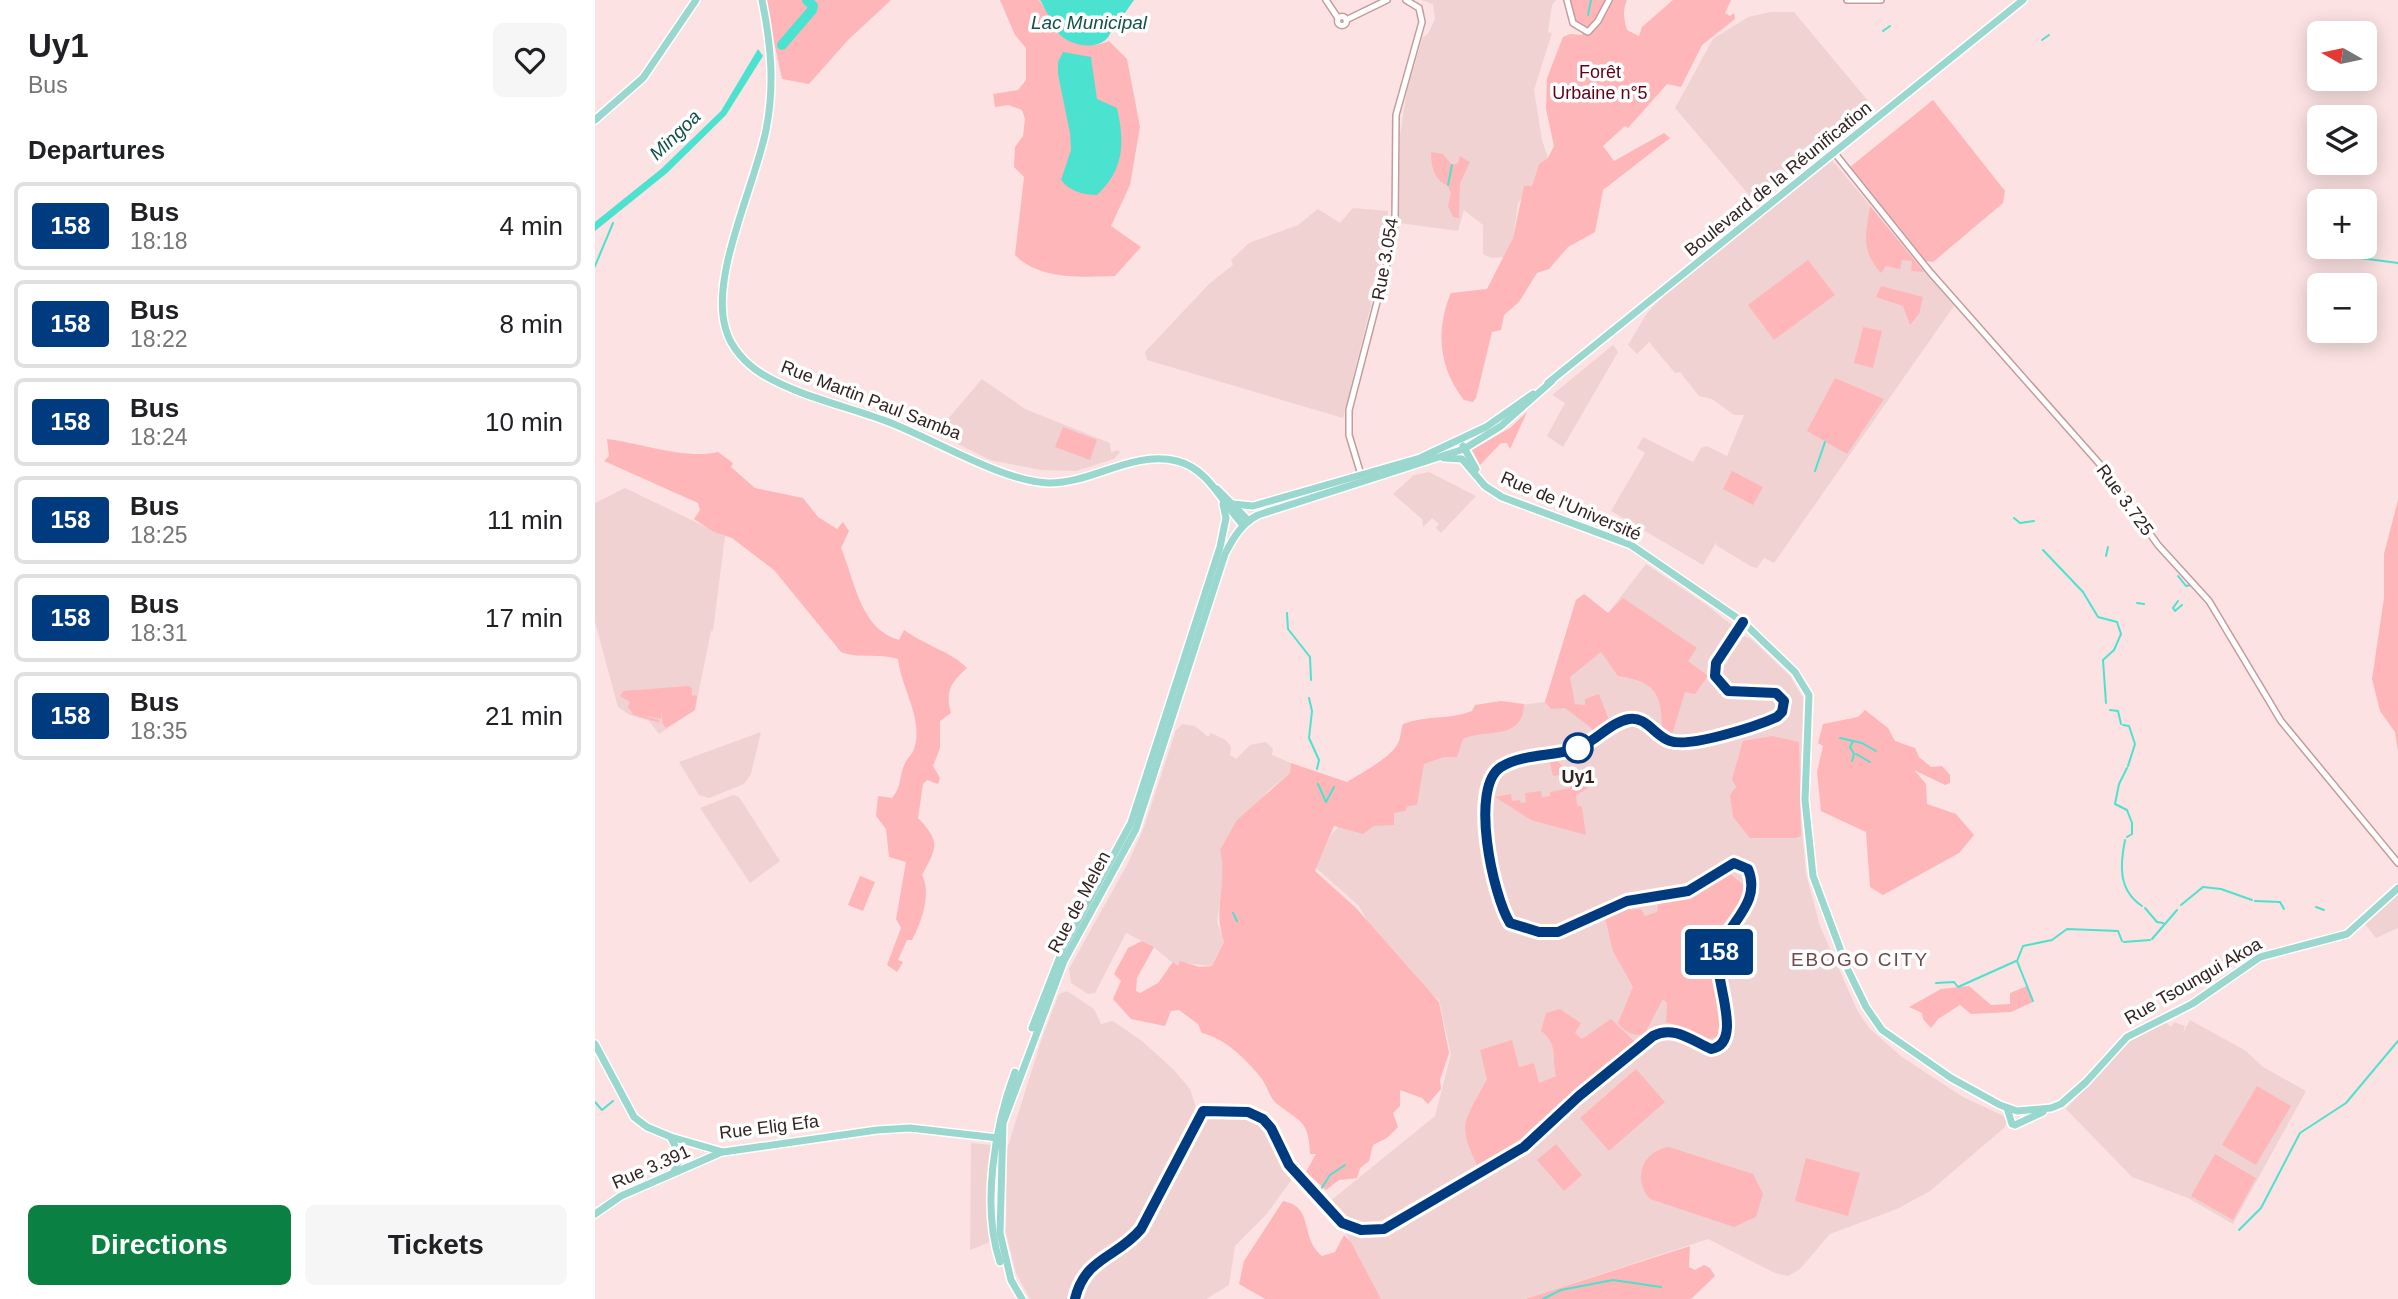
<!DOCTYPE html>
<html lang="en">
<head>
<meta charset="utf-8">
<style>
  :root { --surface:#fff; --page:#f6f6f6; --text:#202124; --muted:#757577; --line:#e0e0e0; --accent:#0b8043 }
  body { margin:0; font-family:Arial,sans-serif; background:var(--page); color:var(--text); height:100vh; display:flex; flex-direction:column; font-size:26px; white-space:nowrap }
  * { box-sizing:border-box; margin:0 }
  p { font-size:23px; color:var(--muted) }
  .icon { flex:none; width:38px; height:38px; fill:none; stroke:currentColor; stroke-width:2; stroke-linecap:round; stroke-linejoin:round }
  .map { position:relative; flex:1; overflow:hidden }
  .drawer { display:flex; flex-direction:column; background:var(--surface); width:595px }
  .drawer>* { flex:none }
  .badge { padding:0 14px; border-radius:5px; font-size:24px; line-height:46px }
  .needle { width:46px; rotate:279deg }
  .controls { position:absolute; left:1712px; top:21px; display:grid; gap:14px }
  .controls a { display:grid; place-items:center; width:70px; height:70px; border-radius:10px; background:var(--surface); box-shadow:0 4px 18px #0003; font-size:35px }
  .map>.badge { position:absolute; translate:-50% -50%; box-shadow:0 0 0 4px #fff }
  h2 { padding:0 28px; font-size:26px; line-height:63px }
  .round { display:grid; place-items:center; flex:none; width:74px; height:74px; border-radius:10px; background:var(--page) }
  .head { display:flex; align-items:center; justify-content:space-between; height:119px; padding:0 28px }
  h1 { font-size:33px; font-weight:600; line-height:52px }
  .button { display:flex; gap:14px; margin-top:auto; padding:14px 28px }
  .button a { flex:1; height:80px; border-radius:10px; background:var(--accent); color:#fff; font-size:28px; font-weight:600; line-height:80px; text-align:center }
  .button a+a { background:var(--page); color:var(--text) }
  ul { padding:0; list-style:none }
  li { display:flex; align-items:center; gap:21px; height:88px; margin:0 14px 10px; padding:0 14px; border:4px solid var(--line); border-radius:10px }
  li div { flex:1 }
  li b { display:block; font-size:26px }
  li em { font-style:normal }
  li .badge { min-width:77px; font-weight:700; text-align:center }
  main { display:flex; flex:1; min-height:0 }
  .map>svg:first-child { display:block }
</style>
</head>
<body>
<main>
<section class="drawer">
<div class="head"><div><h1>Uy1</h1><p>Bus</p></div><a class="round"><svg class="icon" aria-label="heart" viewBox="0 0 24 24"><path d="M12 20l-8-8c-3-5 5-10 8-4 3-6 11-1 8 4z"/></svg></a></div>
<h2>Departures</h2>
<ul>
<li><span class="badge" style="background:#003b80;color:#fff">158</span><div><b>Bus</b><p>18:18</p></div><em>4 min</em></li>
<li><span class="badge" style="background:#003b80;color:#fff">158</span><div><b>Bus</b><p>18:22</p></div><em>8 min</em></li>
<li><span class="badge" style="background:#003b80;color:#fff">158</span><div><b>Bus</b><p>18:24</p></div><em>10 min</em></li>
<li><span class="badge" style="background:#003b80;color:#fff">158</span><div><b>Bus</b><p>18:25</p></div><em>11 min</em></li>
<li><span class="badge" style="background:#003b80;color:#fff">158</span><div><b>Bus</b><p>18:31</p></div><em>17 min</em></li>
<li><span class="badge" style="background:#003b80;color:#fff">158</span><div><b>Bus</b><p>18:35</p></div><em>21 min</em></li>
</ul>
<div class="button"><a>Directions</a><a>Tickets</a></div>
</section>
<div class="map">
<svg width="1803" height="1299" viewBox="0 0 1803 1299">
  <rect width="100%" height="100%" fill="#fce2e2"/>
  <!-- built -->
  <g fill="#f1d2d3">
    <polygon points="827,0 961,0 957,5 953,32 957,33 939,90 947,140 953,158 944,164 937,187 923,203 918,238 911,257 896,258 888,254 888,225 869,210 863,231 804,223 805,136 812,89 828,37 833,34 840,19 838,4"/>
    <polygon points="1176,12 1199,12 1279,108 1160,202 1080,108 1118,39 1153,17"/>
    <polygon points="1237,160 1359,306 1179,563 1169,558 1162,568 1155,566 1121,545 1122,541 1108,565 1016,511 1050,453 1042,448 1048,437 1098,462 1106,448 1112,446 1132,456 1149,415 1139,415 1117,399 1104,396 1085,372 1080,373 1054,342 1042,354 1033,345 1052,313 1083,281"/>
    <polygon points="758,208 793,211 788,256 748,418 552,360 550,352 614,284 638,265 636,260 654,243 703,225 723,209 745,223"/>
    <polygon points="1018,345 1023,352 968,447 952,436 970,403 957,395"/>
    <polygon points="387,379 430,409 515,443 516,452 523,450 525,452 519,459 481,471 446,470 395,460 341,433"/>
    <polygon points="834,472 881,496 846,533 841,528 844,524 837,518 828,527 827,519 798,494 819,475"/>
    <polygon points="30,488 130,536 118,631 116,631 100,710 64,734 54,721 35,715 23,707 0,622 0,503"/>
    <polygon points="1051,564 1113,606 1138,626 1137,629 1141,632 1156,639 1195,676 1208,698 1205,807 1211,874 1225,926 1263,1012 1275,1029 1307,1057 1368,1097 1409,1116 1412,1122 1409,1128 1335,1191 1302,1209 1235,1234 1205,1269 1193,1276 1180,1273 1113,1239 930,1299 786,1299 734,1202 840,1116 856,1054 844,1000 792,957 764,906 721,868 736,835 813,744 883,710 950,702 981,600 989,594 1013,613"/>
    <polygon points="587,724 600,726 613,737 616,733 631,740 636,747 635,755 641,759 655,745 671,742 678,749 677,755 696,763 695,773 674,790 625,850 629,870 622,922 629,942 617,966 589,963 583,967 557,946 531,933 500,993 493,994 476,983 474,969 533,863 549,827 581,730"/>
    <polygon points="166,732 156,774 149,784 114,798 104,795 84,762"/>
    <polygon points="138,795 144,797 185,861 155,883 105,808"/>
    <polygon points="1803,894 1803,928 1781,938 1770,924"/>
    <polygon points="472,991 499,1009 506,1024 518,1021 547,1041 579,1070 595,1089 606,1124 615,1118 658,1118 669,1128 697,1179 671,1215 640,1246 634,1285 611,1299 435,1299 421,1273 411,1233 412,1149 446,1041 464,994"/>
    <polygon points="1595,1020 1651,1051 1668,1067 1711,1091 1638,1224 1593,1198 1537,1177 1471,1109 1536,1039 1562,1025 1572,1023 1576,1027 1579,1022 1590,1026 1588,1033"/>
    <polygon points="376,1143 396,1145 395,1242 375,1250"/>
  </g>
  <!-- green -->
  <g fill="#feb6b9">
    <polygon points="170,0 296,0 253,40 214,84 187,79"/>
    <path d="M405,0H444L457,18L461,32C476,42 496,50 514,41L532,59L545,127L535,185L516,226L546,247L520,276C486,277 445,280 420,255L429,177L419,167L420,147L428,136L430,119L427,110L413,105L400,107L398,94L423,90L431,80V48L420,35Z"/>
    <path d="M972,0H1032C1027,12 1029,18 1032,30L1044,36L1047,27L1078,0H1136L1130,13L1135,16L1139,13L1140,19L1107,45L1086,87L1072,84L1033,128L1030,126L1008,146L1019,161L1069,133L1075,138L1008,190L1000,232L973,247L954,269L942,273L924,302L909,315L906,330L897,332L881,398L878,402L869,400C844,369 840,330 856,293L892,289L918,238L929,186H937L944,164L953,158L959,146L951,109L952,78L968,37L975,34L987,35L988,31L981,26Z"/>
    <polygon points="1338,100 1410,191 1408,203 1338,262 1331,261 1255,167"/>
    <path d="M836,152L848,154L857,165L863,163L865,156L875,162L865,183L864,218L858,217L853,206L856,193L853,186C839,180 836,166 836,152Z"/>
    <path d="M1275,206L1329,272L1316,271L1317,261L1307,260L1305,269L1291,266L1286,273C1265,249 1271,236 1275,206Z"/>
    <polygon points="1213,260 1240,295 1179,340 1153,305"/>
    <polygon points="1286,286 1328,297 1324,314 1315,325 1308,306 1281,297"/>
    <polygon points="1268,327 1287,331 1278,368 1259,363"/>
    <polygon points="1240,378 1289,399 1252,454 1212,431"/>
    <polygon points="932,412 915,449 912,443 906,443 885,465 877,450 915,428"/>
    <polygon points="468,427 502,440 495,460 460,447"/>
    <path d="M12,439C45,443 92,460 123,452L138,463L136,467L160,488L208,498L223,517L242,529L248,522L254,531L246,548C260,581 265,629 304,640L309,630C328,644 358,653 372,668C356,682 350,691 356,713L345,721V748L338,766L345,778L343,784L332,780L328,784L323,818C347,843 341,848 327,875C337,894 326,923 317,940H312L303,960L308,962L302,972L292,965L306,928L301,919L311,862L294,857L291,829L281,816L283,796L297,798C307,787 304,775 310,763C312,758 318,754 319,749C329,719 306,688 303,659C284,653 263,659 246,652L179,570L137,538L119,532L99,519L105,510L103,503L9,461L14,456Z"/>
    <polygon points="1137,471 1168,487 1158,505 1128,489"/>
    <polygon points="1803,500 1803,752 1800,732 1785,711 1777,679 1789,598 1789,554"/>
    <path d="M989,594L1013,613L1028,598L1102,648L1093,661L1113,676L1100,694L1090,692L1075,741L1067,735C1067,696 1064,682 1023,676L1006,652L975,677L980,704L990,705V699L1004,694L1017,728L1003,738L995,727L970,708L956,709L950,702L981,600Z"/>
    <polygon points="93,686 97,688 97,695 102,696 100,710 71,728 67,723 67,711 66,719 45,715 64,720 65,723 30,712 38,714 33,707 35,702 25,696 28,691"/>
    <path d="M906,701L929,704C928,742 890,728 868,739L862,757H849L829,764L822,805L813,806L810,811L799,813V825L779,826L768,834L739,826L720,871L761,908L844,1002L854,1053L845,1080L846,1089L833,1104L827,1098L805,1090V1106L798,1113L803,1127L792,1138L778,1145L774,1161L765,1168L762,1178L744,1180L731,1190L711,1172L721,1154H715C714,1119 704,1122 681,1103C675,1098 672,1086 667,1079C652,1060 630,1038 607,1033L603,1024L584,1010L576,1011L570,1026L536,1019L518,999L526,981L519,974L533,948L547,941L559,947L542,978L541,991L545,993L563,983L578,962L583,966L585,961L605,967L617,966L629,942C617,909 633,885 625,850L642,820L695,773L696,763L752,782C766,773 798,757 804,741C806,736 806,729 808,724C831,715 855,720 877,711L880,705Z"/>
    <polygon points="1270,710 1293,728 1300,741 1320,748 1324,757 1336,767 1347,766 1355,775 1355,783 1350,785 1319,770 1331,784 1332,804 1361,814 1379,835 1364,853 1288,895 1275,887 1271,832 1226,811 1222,772 1228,746 1223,743 1228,724 1263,717"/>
    <polygon points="1177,736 1204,742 1206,836 1200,838 1155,838 1138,817 1135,795 1141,787 1137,779 1148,741"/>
    <polygon points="951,757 962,761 993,788 981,795 982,805 987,807 991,835 936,820 900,797 916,794 917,801 925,800 926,803 931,802 930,793 946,791 947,797 955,796 955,792 976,788 971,774 958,776 955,763"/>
    <path d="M1136,874L1148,885L1150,898C1144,913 1125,921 1121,937C1112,969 1133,1004 1124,1036L1106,1041L1095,1029L1071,1022L1072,1003L1068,999L1050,1033C1041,1039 1028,1030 1023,1023L1038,987L1018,951L1010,918L1017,910L1031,906L1036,910L1046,909L1050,916L1062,912L1064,900L1103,892Z"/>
    <polygon points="265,876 280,882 268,911 253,905"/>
    <polygon points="1374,986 1396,1005 1415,1004 1415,993 1432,986 1438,1002 1416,1012 1376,1014 1365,1005 1343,1019 1336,1028 1328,1019 1327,1013 1314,1007 1346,989"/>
    <path d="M965,1009L986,1023L980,1033L987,1039L1016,1019L1044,1046L929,1147L887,1175C862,1125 866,1127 892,1079L885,1050L917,1040L924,1067L939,1063L944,1083L961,1076C957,1057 963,1043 946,1031L951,1013Z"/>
    <polygon points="1041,1069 1070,1102 1014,1151 985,1118"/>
    <polygon points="1662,1086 1696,1106 1661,1165 1627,1145"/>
    <polygon points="961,1144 987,1175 969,1191 942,1160"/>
    <path d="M1074,1147L1158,1174L1168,1194L1161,1217L1139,1227L1055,1199C1037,1179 1047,1151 1074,1147Z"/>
    <polygon points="1620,1154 1661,1178 1638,1220 1596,1196"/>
    <polygon points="1211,1158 1265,1173 1253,1216 1200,1201"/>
    <path d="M688,1201C720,1207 704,1237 727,1256L740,1252L749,1235L756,1242L786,1299H670L644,1284L649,1261Z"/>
    <polygon points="1095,1246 1094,1267 1100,1270 1109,1265 1115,1268 1120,1276 1096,1299 930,1299"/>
  </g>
  <!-- water -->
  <g fill="#4ce2d0">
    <path d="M445,0H539L525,20L517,24C517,52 479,50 463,33C459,29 451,9 445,0Z"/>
    <polygon points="163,49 168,56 131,115 72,173 0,231 0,222 66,169 126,111"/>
    <path d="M468,52L496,57L502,99L522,108C530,143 529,170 502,195C489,195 474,191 466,180L476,150L475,133L463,74V62Z"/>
  </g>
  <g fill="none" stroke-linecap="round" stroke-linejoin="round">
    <!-- stream -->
    <g stroke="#4ce2d0" stroke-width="2">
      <polyline points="993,15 996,0"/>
      <polyline points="1288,31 1295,26"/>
      <polyline points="1447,40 1454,35"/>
      <polyline points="853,185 857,165"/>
      <polyline points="1765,258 1803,263"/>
      <polyline points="0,266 18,223"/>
      <polyline points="1220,471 1230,442"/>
      <polyline points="1419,518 1425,523 1439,521"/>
      <polyline points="1448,550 1488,592 1503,617 1522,622 1526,634 1519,650 1508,660 1511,703"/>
      <polyline points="1511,556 1513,547"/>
      <polyline points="1583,576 1591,586 1596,585"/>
      <polyline points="1583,601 1578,608 1580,611 1587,605"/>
      <polyline points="1542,603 1549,604"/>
      <polyline points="692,613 693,629 715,657 716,680"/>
      <polyline points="714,698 717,711 714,738 724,760 722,769"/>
      <polyline points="1515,710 1523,711 1526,724"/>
      <polyline points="1528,725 1534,726 1540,744 1533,766"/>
      <polyline points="1245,738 1267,743 1281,751"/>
      <polyline points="1261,754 1275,762"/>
      <polyline points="1257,761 1259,754 1255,747 1258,741"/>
      <polyline points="723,784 731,802 739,787"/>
      <polyline points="1532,837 1537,834 1537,823 1532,810 1520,804 1524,784 1532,768"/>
      <path d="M1530,840C1525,865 1523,890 1547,906"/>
      <polyline points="1660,901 1685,902 1689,909"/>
      <polyline points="1586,905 1608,887 1626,889 1657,900"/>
      <polyline points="1721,907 1729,910"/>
      <polyline points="1550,908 1562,922 1568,923"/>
      <polyline points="638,913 642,921"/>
      <polyline points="1557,939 1582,910"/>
      <polyline points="1529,942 1555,940"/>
      <polyline points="1341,983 1359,982 1363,987 1421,961"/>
      <polyline points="1438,1001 1422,961 1428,946 1457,940 1472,929 1523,931 1527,941"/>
      <polyline points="0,1102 7,1110 18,1101"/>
      <polyline points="724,1192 735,1175 750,1165"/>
      <polyline points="1644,1230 1666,1208 1705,1133 1751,1103 1803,1041"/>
      <polyline points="948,1299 966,1290 1018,1280 1066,1287"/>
    </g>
    <!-- river -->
    <polyline stroke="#4ce2d0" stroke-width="10" points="187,45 217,10 218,6 212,0"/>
    <!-- minor casing -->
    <g stroke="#c59c9d" stroke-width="8">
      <g id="minor">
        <polyline points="731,0 743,18"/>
        <polyline points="972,0 978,23 993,32 1003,21 1014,0"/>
        <polyline points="1252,0 1286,0"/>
        <circle cx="747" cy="21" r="4.5"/>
        <polyline points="751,20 792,0"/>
        <polyline points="1238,151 1335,272 1510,470 1563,545 1614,601 1686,721 1803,863"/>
        <polyline points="767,478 754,435 754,410 796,248 800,223 801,115 827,22 824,8 811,0"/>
        <path d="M480,1299C490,1257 522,1258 546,1229L608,1111L653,1112L668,1119L676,1128L694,1165L747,1223L766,1230L789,1229L929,1147L984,1096L1058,1036C1079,1025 1096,1040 1116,1049C1148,1043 1121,984 1122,961C1124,930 1180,894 1148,864H1133L1093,891L1039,899L963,932H944L915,923C901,900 886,825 889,799C890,787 896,774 906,767C929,753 959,757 983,748C1001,741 1016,722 1034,719C1051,716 1060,736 1075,741C1096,748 1162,726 1183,717L1187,712L1189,701L1181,693L1133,691L1120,676L1121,663L1148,622"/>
      </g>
    </g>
    <!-- major casing -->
    <g stroke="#fff" stroke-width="10">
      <g id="major">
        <path d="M167,0C176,44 180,86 171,130C160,186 114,277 131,330C136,348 151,364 167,374C203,396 251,406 291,421C337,438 406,481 453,483C497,484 537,450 582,461C614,469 627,503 648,525"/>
        <polyline points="0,120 48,78 101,0"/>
        <polyline points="953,383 1428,0"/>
        <polyline points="868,446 881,469"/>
        <polyline points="849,458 867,459 890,486 907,497 1036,545 1148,622 1200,672 1214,695 1210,800 1218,876 1253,970 1271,1007 1287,1030 1356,1078 1405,1105 1422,1111 1456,1108 1466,1104 1491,1082 1532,1037 1597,1004 1665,957 1752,934 1803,888"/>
        <polyline points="622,489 654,521"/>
        <polyline points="638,504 658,506 825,458 891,427 938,394"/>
        <polyline points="437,1028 469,946 536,823 625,547 631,518 628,504"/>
        <polyline points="0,1044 39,1117 52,1127 76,1137 128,1152 282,1130 315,1128 403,1138"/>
        <polyline points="1412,1108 1417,1124"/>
        <polyline points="1420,1125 1448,1112"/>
        <polyline points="76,1138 86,1157 78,1173"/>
        <polyline points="0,1214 26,1196 127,1152"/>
        <path d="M405,1262C386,1207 400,1125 420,1072"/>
        <path d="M427,1299L416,1280L405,1233L408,1123L469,961L541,829L630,554C638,538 647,523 663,515L869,449L906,426L957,381"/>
      </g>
    </g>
    <!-- minor -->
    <use href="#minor" stroke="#fff" stroke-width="5"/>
    <!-- major -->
    <use href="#major" stroke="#9ad7ce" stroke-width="7"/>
  </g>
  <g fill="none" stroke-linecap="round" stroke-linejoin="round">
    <!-- line casing -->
    <g stroke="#fff" stroke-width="16">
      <path id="line" d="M480,1299C490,1257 522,1258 546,1229L608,1111L653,1112L668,1119L676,1128L694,1165L747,1223L766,1230L789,1229L929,1147L984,1096L1058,1036C1078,1025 1096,1040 1116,1049C1148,1044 1122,985 1123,962C1123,927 1169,908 1153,869L1139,863L1093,891L1032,901L963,932H944L915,923C898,896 874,787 906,767C929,753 959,757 983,748C1001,741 1016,722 1034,719C1051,716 1060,736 1075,741C1095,748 1162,726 1182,717L1187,712L1189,701L1181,693L1133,691L1120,676L1121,663L1148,622"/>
    </g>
    <!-- line -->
    <use href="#line" stroke="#003b80" stroke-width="10"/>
  </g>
  <!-- markers -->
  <circle fill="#fff" stroke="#003b80" stroke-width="3.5" cx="983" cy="748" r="14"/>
  <g text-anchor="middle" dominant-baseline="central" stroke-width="7" stroke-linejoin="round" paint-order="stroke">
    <!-- park labels -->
    <g font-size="18" fill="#5f0017" stroke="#fff">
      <text x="1005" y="72">Forêt<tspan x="1005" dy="21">Urbaine n°5</tspan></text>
    </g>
    <!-- street labels -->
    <g font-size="18" fill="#332323" stroke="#fff">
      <text transform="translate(1183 179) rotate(-39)">Boulevard de la Réunification</text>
      <text transform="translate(790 259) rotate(-80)">Rue 3.054</text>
      <text transform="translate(276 400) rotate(21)">Rue Martin Paul Samba</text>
      <text transform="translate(1530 500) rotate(54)">Rue 3.725</text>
      <text transform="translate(976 506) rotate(23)">Rue de l'Université</text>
      <text transform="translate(484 902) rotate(-62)">Rue de Melen</text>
      <text transform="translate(1598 981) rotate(-30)">Rue Tsoungui Akoa</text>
      <text transform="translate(174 1127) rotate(-7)">Rue Elig Efa</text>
      <text transform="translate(56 1167) rotate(-24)">Rue 3.391</text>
    </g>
    <!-- stop labels -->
    <g font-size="18" font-weight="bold" fill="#332323" stroke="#fff">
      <text x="983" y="777">Uy1</text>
    </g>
    <!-- water labels -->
    <g font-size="19" font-style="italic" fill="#115149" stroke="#fff">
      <text x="494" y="22">Lac Municipal</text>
      <text transform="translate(80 135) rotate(-44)">Mingoa</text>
    </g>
    <!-- neighbourhood labels -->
    <g font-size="19" letter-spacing="2" fill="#6e4a4c" stroke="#fff">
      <text x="1265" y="959">EBOGO CITY</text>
    </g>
  </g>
</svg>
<div class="controls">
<a><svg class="needle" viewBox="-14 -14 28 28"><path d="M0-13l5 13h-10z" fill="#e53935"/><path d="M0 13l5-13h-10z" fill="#757577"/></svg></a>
<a><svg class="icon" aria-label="layers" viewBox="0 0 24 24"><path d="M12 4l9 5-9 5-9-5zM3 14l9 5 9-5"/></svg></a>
<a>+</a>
<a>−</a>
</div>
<b class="badge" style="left:1124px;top:952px;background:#003b80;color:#fff">158</b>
</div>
</main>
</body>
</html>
